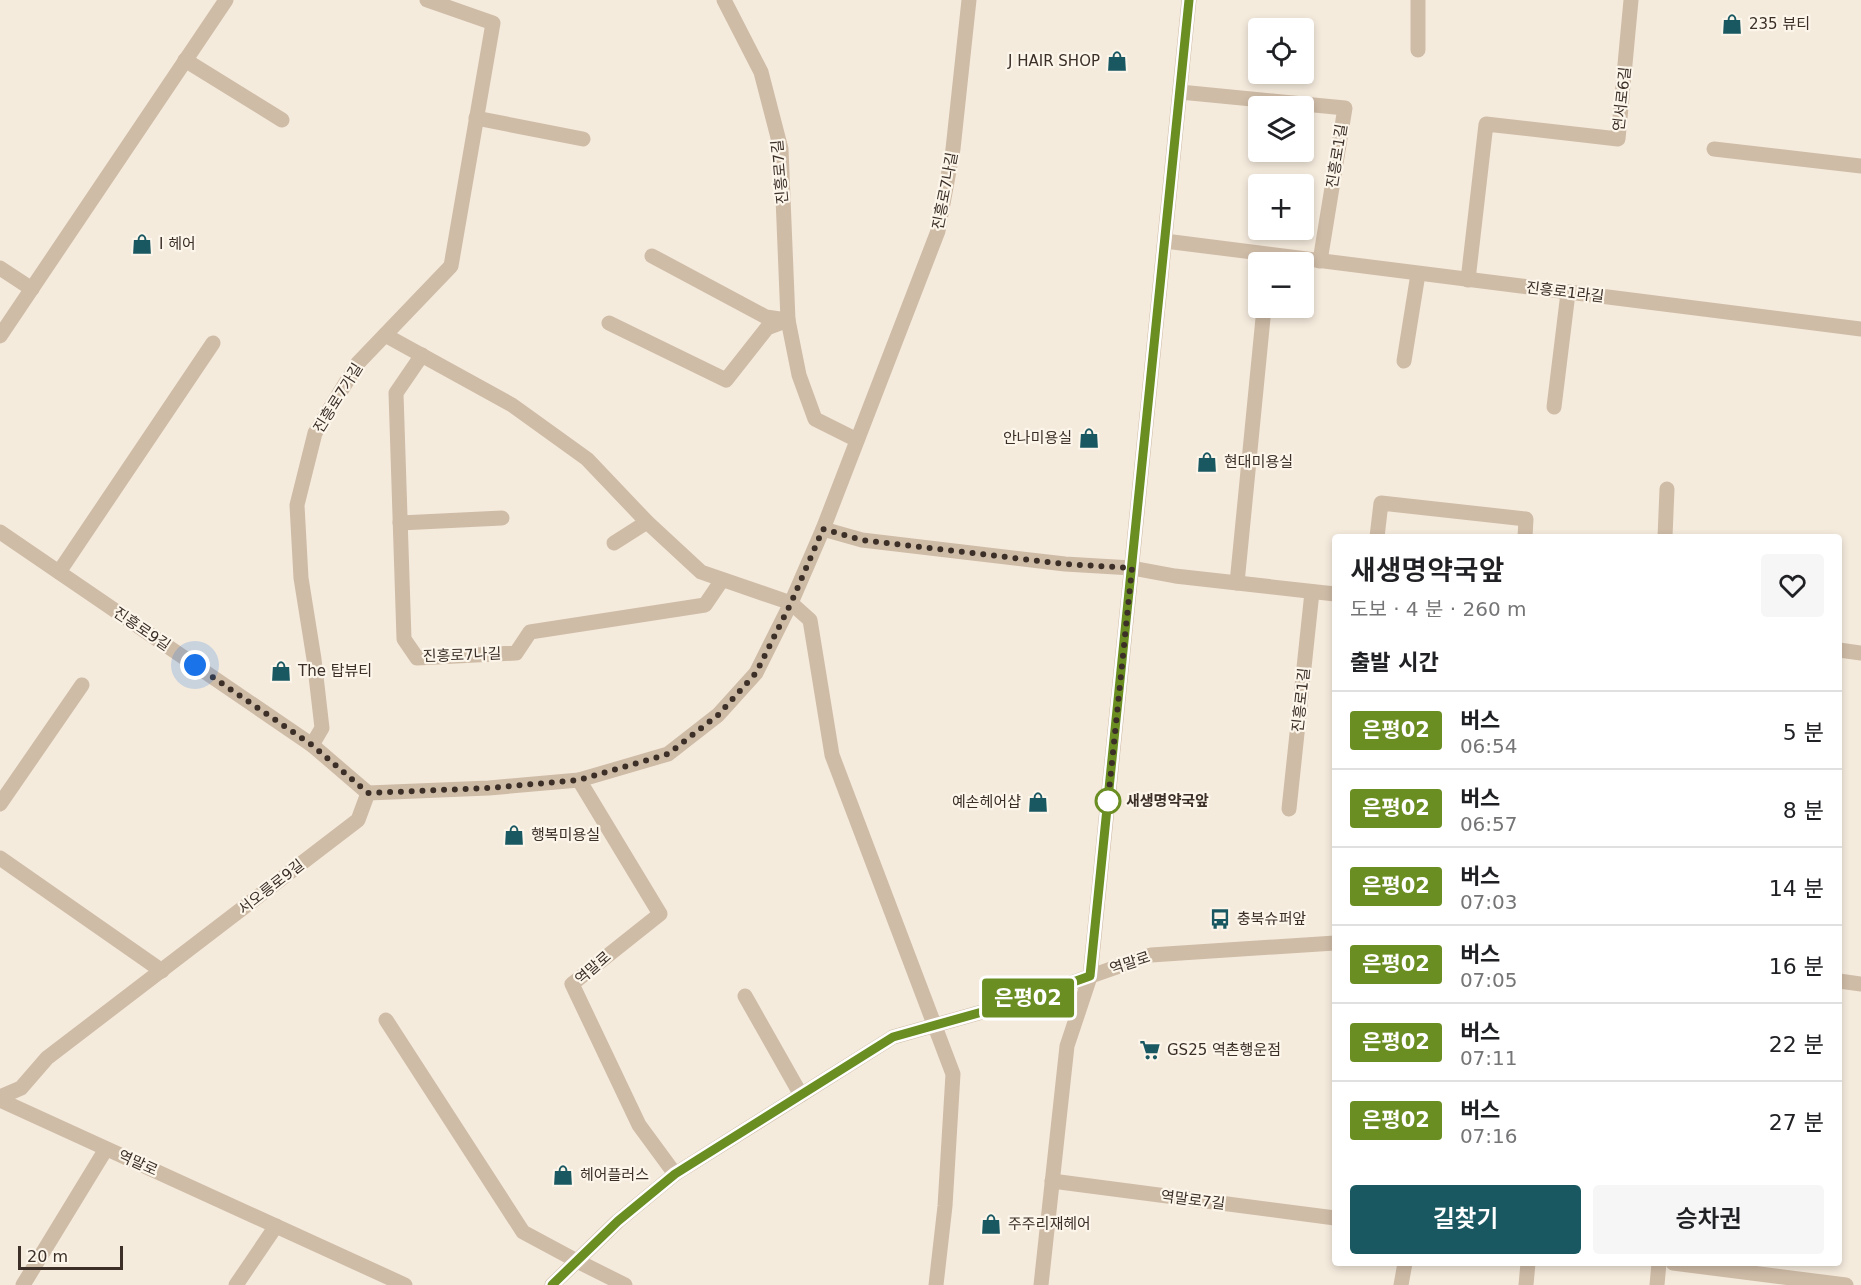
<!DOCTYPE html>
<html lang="ko">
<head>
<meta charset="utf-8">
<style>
  :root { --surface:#fff; --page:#f6f6f6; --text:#202124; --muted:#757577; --line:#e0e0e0; --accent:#195861 }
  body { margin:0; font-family:"DejaVu Sans","Noto Sans KR",sans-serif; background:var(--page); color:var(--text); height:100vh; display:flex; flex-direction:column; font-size:22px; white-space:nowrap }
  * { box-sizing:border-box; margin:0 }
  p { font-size:20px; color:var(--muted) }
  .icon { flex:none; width:33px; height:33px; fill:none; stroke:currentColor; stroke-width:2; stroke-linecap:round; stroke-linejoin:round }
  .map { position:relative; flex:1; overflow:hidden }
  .drawer { position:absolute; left:1332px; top:534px; width:510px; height:732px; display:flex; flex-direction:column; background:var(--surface); border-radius:6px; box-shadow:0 3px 9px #0003 }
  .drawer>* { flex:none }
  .badge { padding:0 12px; border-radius:4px; font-size:21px; line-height:39px }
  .buttons { position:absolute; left:1248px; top:18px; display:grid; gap:12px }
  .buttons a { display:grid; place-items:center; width:66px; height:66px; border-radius:6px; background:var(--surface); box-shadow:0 3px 9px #0003; font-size:30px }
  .scale { position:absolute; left:18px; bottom:15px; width:105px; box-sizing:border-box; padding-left:6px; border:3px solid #3b2f28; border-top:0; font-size:16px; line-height:21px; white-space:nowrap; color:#3b2f28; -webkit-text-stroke:4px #fcf5ea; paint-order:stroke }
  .you { position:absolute; width:30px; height:30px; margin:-15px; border:4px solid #fff; border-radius:50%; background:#1a73e8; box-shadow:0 0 0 9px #1a73e833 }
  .map>.badge { position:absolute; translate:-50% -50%; box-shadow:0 0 0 3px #fff }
  h2 { padding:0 18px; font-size:22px; line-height:54px }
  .round { display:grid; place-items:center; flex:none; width:63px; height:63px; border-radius:6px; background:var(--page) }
  .summary { display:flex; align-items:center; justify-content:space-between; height:102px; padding:0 18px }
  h1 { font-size:28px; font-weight:600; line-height:45px }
  .button { display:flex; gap:12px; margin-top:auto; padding:12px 18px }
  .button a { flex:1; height:69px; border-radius:6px; background:var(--accent); color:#fff; font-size:24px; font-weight:600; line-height:69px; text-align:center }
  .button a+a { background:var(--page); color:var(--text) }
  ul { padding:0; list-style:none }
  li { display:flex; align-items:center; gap:18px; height:78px; padding:0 18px; border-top:2px solid var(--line) }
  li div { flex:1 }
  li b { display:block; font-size:22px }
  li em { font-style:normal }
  li .badge { min-width:66px; font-weight:700; text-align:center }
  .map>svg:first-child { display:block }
</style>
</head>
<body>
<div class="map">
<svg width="1861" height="1285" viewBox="0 0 1861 1285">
  <rect width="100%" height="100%" fill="#f5ebdd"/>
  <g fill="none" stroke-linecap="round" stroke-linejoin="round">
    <!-- service -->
    <g stroke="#cfbca7" stroke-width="15">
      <polyline points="1418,0 1418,50"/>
      <polyline points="185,60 282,120"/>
      <polyline points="476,118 583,139"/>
      <polyline points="652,256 766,317 787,320"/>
      <polyline points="609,323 726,380 767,328 788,320"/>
      <polyline points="1404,361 1418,274"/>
      <polyline points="1554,407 1568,293"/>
      <polyline points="400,523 502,518"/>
      <polyline points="1665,537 1667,489"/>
      <polyline points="614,543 647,522"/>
      <polyline points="59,572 213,343"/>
      <polyline points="0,804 82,685"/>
      <polyline points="745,996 801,1095"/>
      <polyline points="386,1020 523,1232 577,1261"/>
    </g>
    <!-- minor -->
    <g stroke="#cfbca7" stroke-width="15">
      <polyline points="724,0 761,72 781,149 788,320 799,375 815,419 857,440"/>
      <polyline points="1180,92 1345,108 1320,261"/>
      <polyline points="1714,149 1861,166"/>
      <polyline points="1165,241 1861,329"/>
      <polyline points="0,268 32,289"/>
      <polyline points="1468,280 1486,124 1618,139 1631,0"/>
      <polyline points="385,335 512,405 587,459 647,522 701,572 791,603 810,620 832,755 953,1074 945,1206 936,1285"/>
      <polyline points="0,336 226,0"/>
      <polyline points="422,355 396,393 404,639 417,658 516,653 530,632 705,605 722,580"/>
      <polyline points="823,529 862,540 1065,564 1132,568 1175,576 1335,594"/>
      <polyline points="0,532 312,745 368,793"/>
      <polyline points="1377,537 1381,503 1526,519 1525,537"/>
      <polyline points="1237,583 1264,308"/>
      <polyline points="1839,650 1861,653"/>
      <polyline points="312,745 322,728 314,659 301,578 297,505 315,433 358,363 451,266 493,23 427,0"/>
      <polyline points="579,780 660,914 572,984 639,1125 675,1174"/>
      <polyline points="368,793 489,788 579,780 668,754 718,715 756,673 791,603 823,529 938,231 953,149 969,0"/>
      <polyline points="1289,809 1312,592"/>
      <polyline points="0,858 162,971"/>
      <polyline points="0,1097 21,1088 47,1058 358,820 368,793"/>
      <polyline points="0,1100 405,1285"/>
      <polyline points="1052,1181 1335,1218"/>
      <polyline points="577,1261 625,1285"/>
      <polyline points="1673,1263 1846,1285"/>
      <polyline points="23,1285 106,1149"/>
      <polyline points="236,1285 276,1226"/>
      <polyline points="1041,1285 1067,1046 1090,977 1189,0"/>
      <polyline points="1401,1285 1405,1263"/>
      <polyline points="1526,1285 1528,1263"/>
      <polyline points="1657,1285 1659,1263"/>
    </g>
    <!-- tertiary -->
    <g stroke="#cfbca7" stroke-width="15">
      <polyline points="1839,981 1861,984"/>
      <polyline points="552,1285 618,1221 675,1174 893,1037 1014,1003 1151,955 1335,943"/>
    </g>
  </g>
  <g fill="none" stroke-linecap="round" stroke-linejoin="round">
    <!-- line casing -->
    <g stroke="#fff" stroke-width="14">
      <polyline id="line" points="552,1285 618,1221 675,1174 893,1037 1014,1003 1090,976 1189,0"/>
    </g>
    <!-- line -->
    <use href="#line" stroke="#6b8e23" stroke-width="9"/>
    <!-- walk -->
    <polyline stroke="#3b2f28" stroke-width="6" stroke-dasharray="0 10.8" points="195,665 312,745 368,793 489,788 579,780 668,754 718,715 756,673 791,603 823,529 862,540 1065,564 1132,568 1108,801"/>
  </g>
  <!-- icons -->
  <defs>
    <g id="shop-bare" transform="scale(1.62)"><path d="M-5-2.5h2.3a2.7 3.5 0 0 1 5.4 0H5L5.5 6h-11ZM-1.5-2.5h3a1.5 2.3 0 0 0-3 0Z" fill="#195861" stroke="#fcf5ea" stroke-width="2.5" paint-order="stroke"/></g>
    <g id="bus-bare" transform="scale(1.62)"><path d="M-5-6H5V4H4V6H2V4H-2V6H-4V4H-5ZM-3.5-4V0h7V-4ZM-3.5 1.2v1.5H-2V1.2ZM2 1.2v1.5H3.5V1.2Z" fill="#195861" stroke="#fcf5ea" stroke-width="2.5" paint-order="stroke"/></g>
    <g id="supermarket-bare" transform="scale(1.62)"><path d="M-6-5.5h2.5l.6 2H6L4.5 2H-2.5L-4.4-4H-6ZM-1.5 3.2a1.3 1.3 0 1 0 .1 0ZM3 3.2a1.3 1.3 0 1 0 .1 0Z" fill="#195861" stroke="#fcf5ea" stroke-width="2.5" paint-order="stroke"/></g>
  </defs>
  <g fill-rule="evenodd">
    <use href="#shop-bare" x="1732" y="24"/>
    <use href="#shop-bare" x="1117" y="61"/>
    <use href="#shop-bare" x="142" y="244"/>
    <use href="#shop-bare" x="1089" y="438"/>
    <use href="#shop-bare" x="1207" y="462"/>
    <use href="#shop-bare" x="281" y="671"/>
    <use href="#shop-bare" x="1038" y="802"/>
    <use href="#shop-bare" x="514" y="835"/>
    <use href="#bus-bare" x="1220" y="919"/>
    <use href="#supermarket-bare" x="1150" y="1050"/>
    <use href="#shop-bare" x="563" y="1175"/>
    <use href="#shop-bare" x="991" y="1224"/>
  </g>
  <!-- markers -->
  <circle fill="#fff" stroke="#6b8e23" stroke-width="3" cx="1108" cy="801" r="12"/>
  <g text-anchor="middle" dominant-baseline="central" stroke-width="4.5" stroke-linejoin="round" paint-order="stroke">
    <!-- poi labels -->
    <g font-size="15" fill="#3b2f28" stroke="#fcf5ea" text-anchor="start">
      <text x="1749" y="24">235 뷰티</text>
      <text x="1100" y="61" text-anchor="end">J HAIR SHOP</text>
      <text x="159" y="244">I 헤어</text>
      <text x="1072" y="438" text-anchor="end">안나미용실</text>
      <text x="1224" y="462">현대미용실</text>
      <text x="298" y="671">The 탑뷰티</text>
      <text x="1021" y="802" text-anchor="end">예손헤어샵</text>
      <text x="531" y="835">행복미용실</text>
      <text x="1237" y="919">충북슈퍼앞</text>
      <text x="1167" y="1050">GS25 역촌행운점</text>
      <text x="580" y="1175">헤어플러스</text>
      <text x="1008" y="1224">주주리재헤어</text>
    </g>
    <!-- street labels -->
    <g font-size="15" fill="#3b2f28" stroke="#fcf5ea">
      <text transform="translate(1622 99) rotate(-84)">연서로6길</text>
      <text transform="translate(1337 156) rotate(-81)">진흥로1길</text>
      <text transform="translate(780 172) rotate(-95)">진흥로7길</text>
      <text transform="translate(945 191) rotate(-79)">진흥로7나길</text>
      <text transform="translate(1565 292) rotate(7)">진흥로1라길</text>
      <text transform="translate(338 398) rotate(-58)">진흥로7가길</text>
      <text transform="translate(142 629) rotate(34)">진흥로9길</text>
      <text transform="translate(462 655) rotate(-2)">진흥로7나길</text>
      <text transform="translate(1301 700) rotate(-84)">진흥로1길</text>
      <text transform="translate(271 887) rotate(-38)">서오릉로9길</text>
      <text transform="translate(1130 963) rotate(-18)">역말로</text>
      <text transform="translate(593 968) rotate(-41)">역말로</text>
      <text transform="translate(138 1163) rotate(24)">역말로</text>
      <text transform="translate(1193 1200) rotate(7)">역말로7길</text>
    </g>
    <!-- stop labels -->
    <g font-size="15" font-weight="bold" fill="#3b2f28" stroke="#fcf5ea" text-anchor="start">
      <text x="1126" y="801">새생명약국앞</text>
    </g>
  </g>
</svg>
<div class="buttons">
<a><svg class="icon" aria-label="locate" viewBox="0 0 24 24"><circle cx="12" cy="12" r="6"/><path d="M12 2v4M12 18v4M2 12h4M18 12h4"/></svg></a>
<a><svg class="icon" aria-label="layers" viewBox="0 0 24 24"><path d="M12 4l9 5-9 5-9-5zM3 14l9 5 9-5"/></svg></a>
<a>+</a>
<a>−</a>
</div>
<div class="scale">20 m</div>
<div class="you" style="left:195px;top:665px"></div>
<b class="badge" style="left:1028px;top:998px;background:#6b8e23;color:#fff">은평02</b>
<section class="drawer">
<div class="summary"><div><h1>새생명약국앞</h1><p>도보 · 4 분 · 260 m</p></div><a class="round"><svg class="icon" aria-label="heart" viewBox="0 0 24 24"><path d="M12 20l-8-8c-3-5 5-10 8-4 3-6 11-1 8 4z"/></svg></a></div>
<h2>출발 시간</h2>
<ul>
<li><span class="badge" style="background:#6b8e23;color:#fff">은평02</span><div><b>버스</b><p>06:54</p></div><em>5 분</em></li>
<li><span class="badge" style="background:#6b8e23;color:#fff">은평02</span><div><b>버스</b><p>06:57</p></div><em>8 분</em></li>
<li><span class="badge" style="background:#6b8e23;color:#fff">은평02</span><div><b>버스</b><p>07:03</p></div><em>14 분</em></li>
<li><span class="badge" style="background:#6b8e23;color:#fff">은평02</span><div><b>버스</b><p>07:05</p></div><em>16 분</em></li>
<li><span class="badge" style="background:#6b8e23;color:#fff">은평02</span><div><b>버스</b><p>07:11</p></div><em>22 분</em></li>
<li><span class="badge" style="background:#6b8e23;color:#fff">은평02</span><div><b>버스</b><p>07:16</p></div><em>27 분</em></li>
</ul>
<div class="button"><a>길찾기</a><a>승차권</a></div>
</section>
</div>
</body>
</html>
